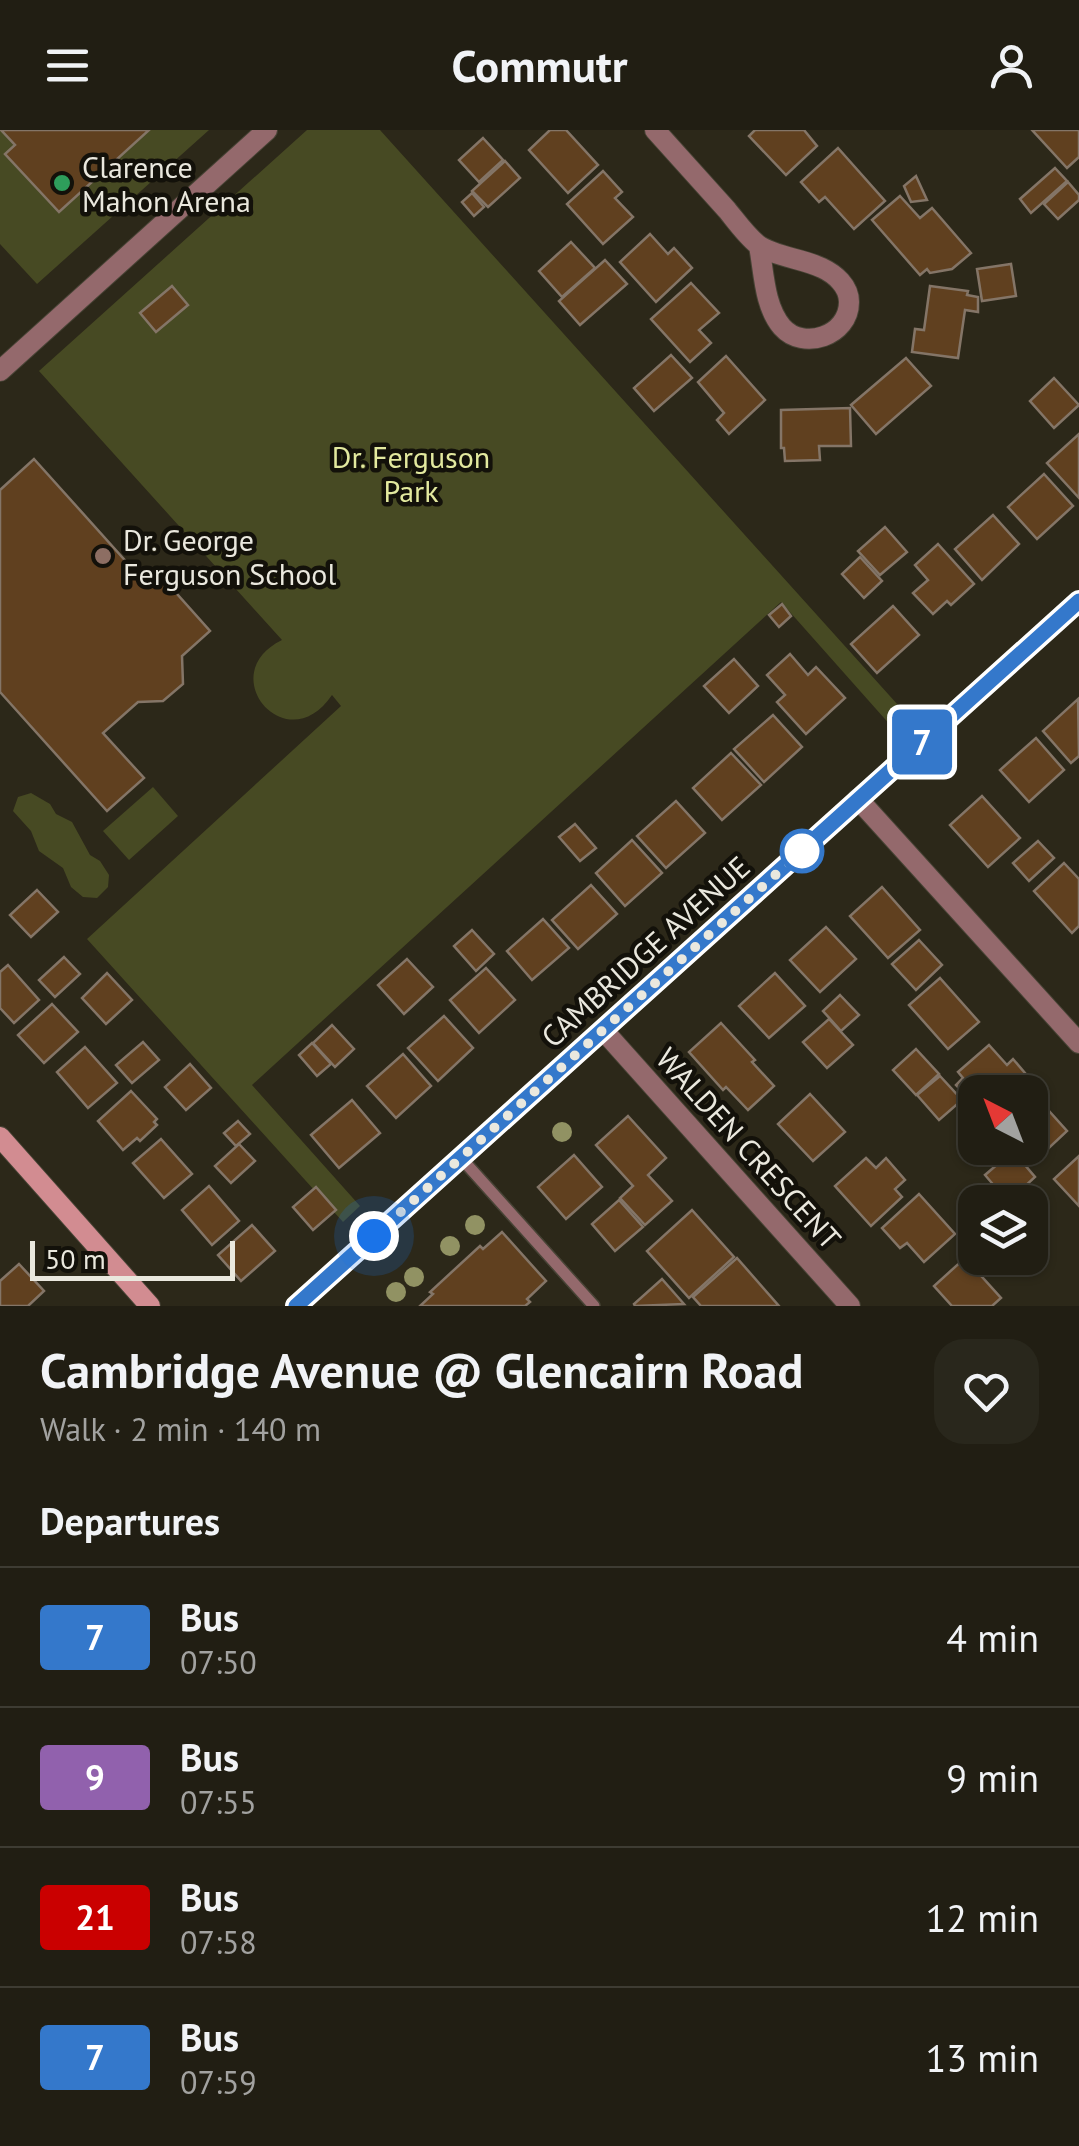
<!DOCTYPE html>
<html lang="en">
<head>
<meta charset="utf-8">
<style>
  :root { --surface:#211e13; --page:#29271c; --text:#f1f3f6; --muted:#a2a2a0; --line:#3e3c33 }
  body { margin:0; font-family:"PT Sans",sans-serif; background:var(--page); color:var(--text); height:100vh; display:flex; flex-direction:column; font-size:38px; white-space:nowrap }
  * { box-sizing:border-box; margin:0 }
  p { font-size:32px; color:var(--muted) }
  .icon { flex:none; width:55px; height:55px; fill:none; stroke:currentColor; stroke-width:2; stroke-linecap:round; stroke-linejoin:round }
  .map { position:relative; height:1176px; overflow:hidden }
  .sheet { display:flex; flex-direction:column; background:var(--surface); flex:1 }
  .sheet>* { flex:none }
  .badge { padding:0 20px; border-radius:8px; font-size:35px; line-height:65px }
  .needle { width:65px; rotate:318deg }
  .tools { position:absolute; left:958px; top:945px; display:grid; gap:20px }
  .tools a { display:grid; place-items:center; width:90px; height:90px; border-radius:20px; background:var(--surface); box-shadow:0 2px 8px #0004,0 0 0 2px var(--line); font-size:50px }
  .scale { position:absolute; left:30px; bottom:25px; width:205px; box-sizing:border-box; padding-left:10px; border:5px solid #eae8de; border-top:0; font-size:28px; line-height:35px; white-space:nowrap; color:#eae8de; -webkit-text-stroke:8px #13110a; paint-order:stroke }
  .you { position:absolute; width:50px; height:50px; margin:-25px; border:8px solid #fff; border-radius:50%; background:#1a73e8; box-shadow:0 0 0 15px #1a73e833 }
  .map>.badge { position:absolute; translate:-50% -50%; box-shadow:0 0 0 5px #fff }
  h2 { padding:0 40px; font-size:38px; line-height:90px }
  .round { display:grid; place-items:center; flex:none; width:105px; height:105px; border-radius:30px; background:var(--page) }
  .overview { display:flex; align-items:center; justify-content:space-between; height:170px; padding:0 40px }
  h1 { font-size:48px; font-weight:700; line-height:75px }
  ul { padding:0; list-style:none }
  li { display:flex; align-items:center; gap:30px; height:140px; padding:0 40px; border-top:2px solid var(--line) }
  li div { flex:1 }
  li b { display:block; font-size:38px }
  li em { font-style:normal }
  li .badge { min-width:110px; font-weight:700; text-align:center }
  header { display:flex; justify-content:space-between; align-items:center; height:130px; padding:0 40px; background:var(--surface); font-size:45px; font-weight:700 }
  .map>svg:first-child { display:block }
</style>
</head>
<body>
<header><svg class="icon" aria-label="menu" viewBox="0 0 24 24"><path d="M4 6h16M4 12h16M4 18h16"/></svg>Commutr<svg class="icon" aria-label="person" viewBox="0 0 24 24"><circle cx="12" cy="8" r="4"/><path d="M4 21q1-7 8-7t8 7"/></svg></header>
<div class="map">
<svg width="1079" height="1176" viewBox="0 0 1079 1176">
  <rect width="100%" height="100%" fill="#2c2819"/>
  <!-- green -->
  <g fill="#474a23">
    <polygon points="0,0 209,0 37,154 0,114"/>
    <path d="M307,0H380L907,585L892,597L781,472L252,955L360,1076L343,1092L87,809L341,576L332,565C287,632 212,544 282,510L39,241Z"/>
    <polygon points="153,657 178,686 129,730 103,701"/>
    <polygon points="31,663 50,674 56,684 72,692 90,725 100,731 109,745 108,757 97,768 83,767 71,757 63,738 39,721 31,701 13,681 18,667"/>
  </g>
  <!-- building -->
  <g fill="#60401f" stroke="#847567" stroke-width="2.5">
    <polygon points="1,0 149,0 59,82 5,24 15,15"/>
    <polygon points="550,0 566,0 598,35 568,63 529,20"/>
    <polygon points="755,0 804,0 817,16 786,45 749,6"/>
    <polygon points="1032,0 1079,0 1079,27 1067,38"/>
    <polygon points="483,8 503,30 479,52 459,30"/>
    <polygon points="838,18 885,71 854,99 825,67 819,72 801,52"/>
    <polygon points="505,31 520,48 488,77 472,61"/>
    <polygon points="1055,38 1067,51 1031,83 1020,69"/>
    <polygon points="603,41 622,62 615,68 633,87 603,114 567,74"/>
    <polygon points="916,46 927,70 911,72 904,56"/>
    <polygon points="1068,52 1079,65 1079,70 1058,89 1044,74"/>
    <polygon points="472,63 484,77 474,86 462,72"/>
    <polygon points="900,66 920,88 932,78 971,123 952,139 930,143 927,139 920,145 872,90"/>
    <polygon points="650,104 668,124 674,118 692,138 656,172 620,132"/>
    <polygon points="571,112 595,138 562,167 539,141"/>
    <polygon points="605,130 627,154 580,195 559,171"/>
    <polygon points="1011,134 1016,166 982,171 977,139"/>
    <polygon points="691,153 719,183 699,200 711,213 690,232 651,189"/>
    <polygon points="172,156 188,175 156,202 140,183"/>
    <polygon points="930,156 968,161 967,165 978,167 978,182 965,180 958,228 912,222 915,199 924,200"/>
    <polygon points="671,225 692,248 654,281 634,258"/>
    <polygon points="726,226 765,270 729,304 717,290 724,283 698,252"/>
    <polygon points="906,228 931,256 876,304 851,275"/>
    <polygon points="1054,248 1079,275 1054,298 1030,271"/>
    <polygon points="850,278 851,316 819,316 820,330 785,331 784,318 781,318 781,280"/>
    <polygon points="1079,304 1079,368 1047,333"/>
    <polygon points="34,329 149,457 161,446 210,501 182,526 183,554 163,571 138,572 103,603 144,648 107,681 0,562 0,360"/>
    <polygon points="1044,344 1073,376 1037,409 1008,377"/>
    <polygon points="993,385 1019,414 982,450 955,419"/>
    <polygon points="885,397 907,422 880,445 858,421"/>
    <polygon points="938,414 974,454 951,475 947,471 933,484 913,463 928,450 915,435"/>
    <polygon points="860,427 882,451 864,468 842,444"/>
    <polygon points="782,474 791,486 779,497 769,485"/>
    <polygon points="893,476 919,505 877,543 851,514"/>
    <polygon points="790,524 808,545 816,537 845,568 806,604 777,572 785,565 767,545"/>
    <polygon points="734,529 758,556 729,583 704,556"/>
    <polygon points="1078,569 1079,626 1071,633 1043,601"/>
    <polygon points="773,585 802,617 764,652 734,619"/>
    <polygon points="1036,608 1064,640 1029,672 1000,640"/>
    <polygon points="731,623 761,655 722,690 693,658"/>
    <polygon points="982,666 1020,708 988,737 950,695"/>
    <polygon points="676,671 705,703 666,738 637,706"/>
    <polygon points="575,694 596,718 580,731 559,707"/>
    <polygon points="632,710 662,743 625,776 596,743"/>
    <polygon points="1038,711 1054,728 1029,751 1013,733"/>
    <polygon points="1064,733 1079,749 1079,796 1072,803 1034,761"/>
    <polygon points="591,755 617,784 578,819 552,790"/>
    <polygon points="882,757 920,800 888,828 850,786"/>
    <polygon points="37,760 58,782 31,807 10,785"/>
    <polygon points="543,789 569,818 532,850 507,821"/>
    <polygon points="826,797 856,829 820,862 790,830"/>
    <polygon points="472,800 494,824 476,841 454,816"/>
    <polygon points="919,810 942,835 916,860 892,834"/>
    <polygon points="64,827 80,844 55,867 39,850"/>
    <polygon points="407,829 433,857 404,884 378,855"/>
    <polygon points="8,835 39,870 14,893 0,878 0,842"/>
    <polygon points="486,838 515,870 479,903 450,870"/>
    <polygon points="107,843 132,870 106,894 82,868"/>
    <polygon points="775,843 805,876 769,908 739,876"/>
    <polygon points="940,848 979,892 948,919 909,875"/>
    <polygon points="840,865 859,885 841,901 823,881"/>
    <polygon points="52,874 78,902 44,933 18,905"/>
    <polygon points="444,886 473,918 438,951 408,918"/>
    <polygon points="829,889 853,915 827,938 803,912"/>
    <polygon points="721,893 755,930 752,932 774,956 748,980 726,957 723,960 689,922"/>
    <polygon points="332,895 354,919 335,937 313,913"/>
    <polygon points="143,912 159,930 132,953 116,935"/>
    <polygon points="312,913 331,934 317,946 299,925"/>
    <polygon points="989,915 1007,935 1013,929 1031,950 1017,962 975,962 975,975 956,955 963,948 958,942"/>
    <polygon points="85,917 117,953 88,978 57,942"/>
    <polygon points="916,919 939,944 916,965 893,940"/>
    <polygon points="403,924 431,956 396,988 367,956"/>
    <polygon points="190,934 211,958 186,980 165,957"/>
    <polygon points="940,946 962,970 939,990 917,965"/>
    <polygon points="131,961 157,989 154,992 157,995 140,1011 137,1008 123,1020 98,991"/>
    <polygon points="1032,962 1067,1001 1036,1030 1025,1018 1030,1018 1030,963"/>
    <polygon points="810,964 845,1002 813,1031 778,994"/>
    <polygon points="352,970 380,1003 339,1038 311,1005"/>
    <polygon points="628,986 666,1028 648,1045 672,1071 645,1095 620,1068 633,1056 596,1015"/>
    <polygon points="238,991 250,1004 236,1016 224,1003"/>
    <polygon points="161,1009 192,1044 164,1068 133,1033"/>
    <polygon points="239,1014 255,1031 231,1053 215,1036"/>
    <polygon points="1013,1021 1035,1047 1009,1071 997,1072 990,1065 997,1059 985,1045"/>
    <polygon points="574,1025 602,1057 566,1089 538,1057"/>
    <polygon points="1079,1026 1079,1076 1054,1049"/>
    <polygon points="866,1028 876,1038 886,1028 905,1050 895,1059 902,1067 871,1096 835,1056"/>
    <polygon points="209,1056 239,1091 212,1115 182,1080"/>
    <polygon points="316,1057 336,1080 313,1100 293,1077"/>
    <polygon points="919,1064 955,1104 924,1132 907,1113 900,1118 882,1098"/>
    <polygon points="619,1070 643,1097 615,1121 592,1094"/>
    <polygon points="692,1080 734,1127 689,1168 647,1121"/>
    <polygon points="252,1095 275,1121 241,1151 218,1125"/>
    <polygon points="502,1102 546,1151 527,1169 530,1172 525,1176 420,1176 433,1164 430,1162 480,1116 483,1119"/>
    <polygon points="737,1128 779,1176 701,1176 693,1167"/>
    <polygon points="965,1128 1001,1168 992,1176 952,1176 934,1156"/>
    <polygon points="19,1134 44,1161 28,1176 0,1176 0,1151"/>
    <polygon points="662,1149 684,1174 635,1176 634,1174"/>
  </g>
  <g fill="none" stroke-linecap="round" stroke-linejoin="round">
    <!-- lane casing -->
    <g stroke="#474335" stroke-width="14">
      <polyline id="lane" points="461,1028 594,1176"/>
    </g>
    <!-- street casing -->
    <g stroke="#474335" stroke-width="22">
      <g id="street">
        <path d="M655,0C679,27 703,53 727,80C736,91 746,105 757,114C772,126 804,129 822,138C835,144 849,156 849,172C849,206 803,221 782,197C764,176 764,142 759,116"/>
        <polyline points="0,241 267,0"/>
        <polyline points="858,669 1079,913"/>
        <polyline points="603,900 850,1176"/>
      </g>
    </g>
    <!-- secondary casing -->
    <g stroke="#474335" stroke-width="22">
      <g id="secondary">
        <polyline points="0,1007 150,1176"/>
        <polyline points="296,1176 1079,471"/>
      </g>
    </g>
    <!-- lane -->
    <use href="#lane" stroke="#94696c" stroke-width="11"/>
    <!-- street -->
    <use href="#street" stroke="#94696c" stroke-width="20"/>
    <!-- secondary -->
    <use href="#secondary" stroke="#d28c91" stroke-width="20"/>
  </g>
  <!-- trees -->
  <g fill="#919263">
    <circle cx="562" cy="1002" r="10"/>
    <circle cx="475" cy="1095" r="10"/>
    <circle cx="450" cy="1116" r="10"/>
    <circle cx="414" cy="1147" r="10"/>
    <circle cx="396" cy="1162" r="10"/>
  </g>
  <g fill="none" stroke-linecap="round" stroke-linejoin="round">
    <!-- line casing -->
    <g stroke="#fff" stroke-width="22">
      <polyline id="line" points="296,1176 1079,471"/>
    </g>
    <!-- line -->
    <use href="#line" stroke="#3478cb" stroke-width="15"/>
    <!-- walk -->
    <polyline stroke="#eae8de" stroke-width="10" stroke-dasharray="0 18" points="374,1106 802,721"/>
  </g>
  <!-- markers -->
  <circle fill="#2e9e5b" stroke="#13110a" stroke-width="4" cx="62" cy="53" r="10"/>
  <circle fill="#8d6e63" stroke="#13110a" stroke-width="4" cx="103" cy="426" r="10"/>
  <circle fill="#fff" stroke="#3478cb" stroke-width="5" cx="802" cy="721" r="20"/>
  <g text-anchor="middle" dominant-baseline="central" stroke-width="9" stroke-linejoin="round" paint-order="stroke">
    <!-- poi labels -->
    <g font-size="30" fill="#eae8de" stroke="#13110a" text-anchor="start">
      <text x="82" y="36">Clarence<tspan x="82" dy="34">Mahon Arena</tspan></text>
      <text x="123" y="409">Dr. George<tspan x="123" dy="34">Ferguson School</tspan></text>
    </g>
    <!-- park labels -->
    <g font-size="30" fill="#e3e99f" stroke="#13110a">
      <text x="411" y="326">Dr. Ferguson<tspan x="411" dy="34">Park</tspan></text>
    </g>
    <!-- street labels -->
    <g font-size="30" fill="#eae8de" stroke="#13110a">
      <text transform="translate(645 821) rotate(-42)">CAMBRIDGE AVENUE</text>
      <text transform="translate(749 1018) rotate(48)">WALDEN CRESCENT</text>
    </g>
  </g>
</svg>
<div class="tools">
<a><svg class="needle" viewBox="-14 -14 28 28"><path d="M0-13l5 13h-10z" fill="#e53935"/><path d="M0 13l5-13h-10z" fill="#a2a2a0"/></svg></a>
<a><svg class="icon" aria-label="layers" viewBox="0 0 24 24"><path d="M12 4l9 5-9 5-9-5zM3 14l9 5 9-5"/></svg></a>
</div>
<div class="scale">50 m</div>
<div class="you" style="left:374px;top:1106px"></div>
<b class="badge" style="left:922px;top:612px;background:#3478cb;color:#fff">7</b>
</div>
<section class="sheet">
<div class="overview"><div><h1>Cambridge Avenue @ Glencairn Road</h1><p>Walk · 2 min · 140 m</p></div><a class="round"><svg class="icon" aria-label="heart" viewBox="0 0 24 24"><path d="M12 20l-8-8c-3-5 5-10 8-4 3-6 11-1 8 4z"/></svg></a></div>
<h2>Departures</h2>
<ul>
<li><span class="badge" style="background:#3478cb;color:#fff">7</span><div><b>Bus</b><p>07:50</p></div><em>4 min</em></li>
<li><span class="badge" style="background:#9161ad;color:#fff">9</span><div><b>Bus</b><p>07:55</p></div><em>9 min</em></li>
<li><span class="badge" style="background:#ca0000;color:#fff">21</span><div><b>Bus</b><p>07:58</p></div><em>12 min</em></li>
<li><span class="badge" style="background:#3478cb;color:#fff">7</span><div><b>Bus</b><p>07:59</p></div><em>13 min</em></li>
</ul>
</section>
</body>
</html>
